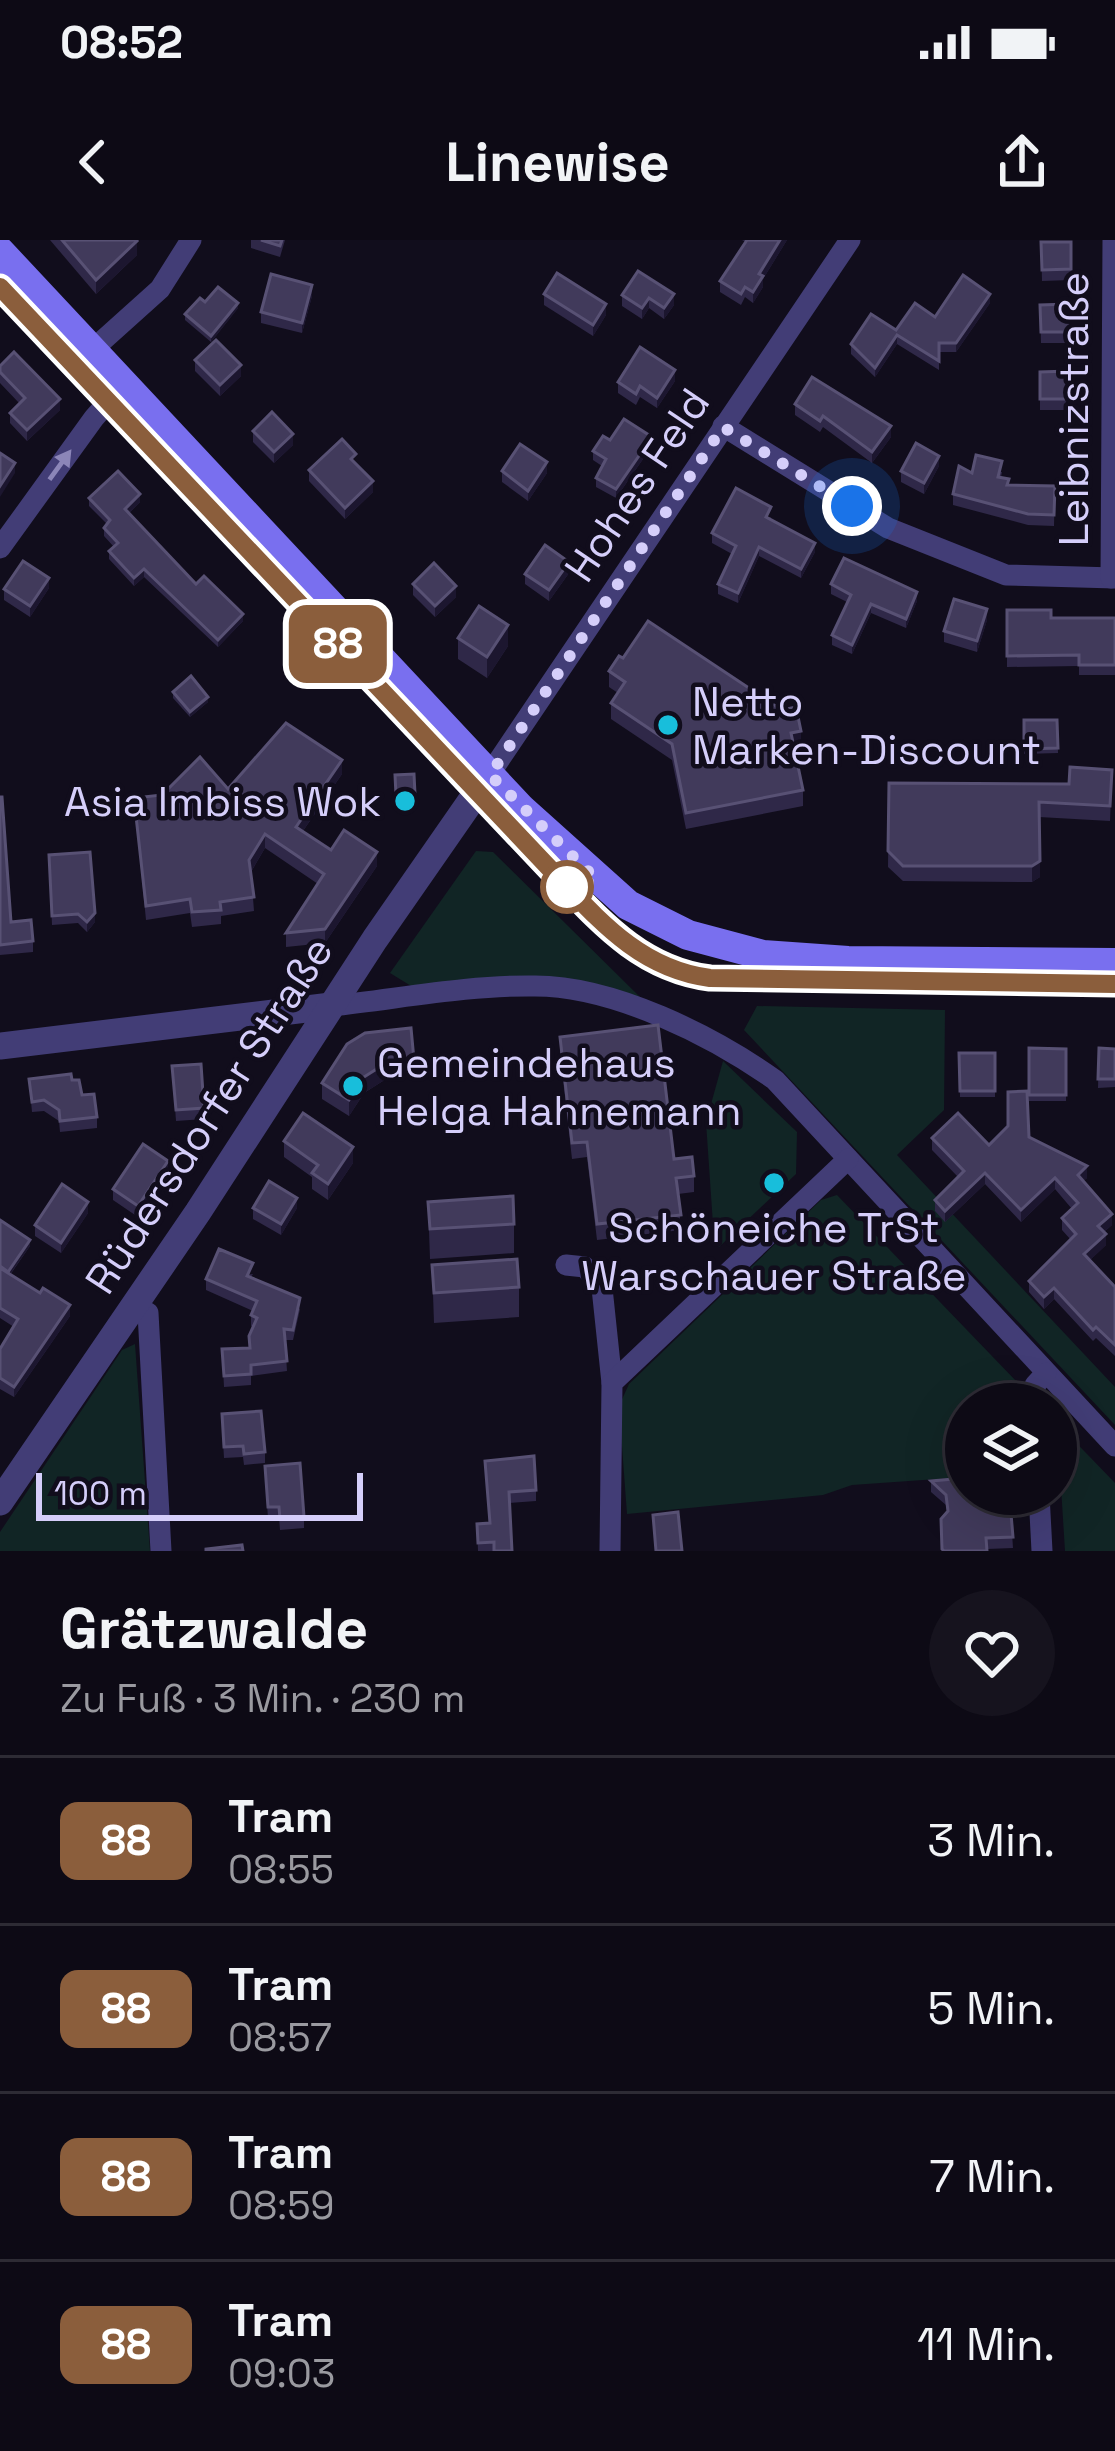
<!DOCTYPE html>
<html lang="de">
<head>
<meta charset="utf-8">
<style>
  :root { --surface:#0d0a15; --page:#16131e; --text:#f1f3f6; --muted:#9a9aa0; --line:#2d2b34 }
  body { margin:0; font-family:"Space Grotesk",sans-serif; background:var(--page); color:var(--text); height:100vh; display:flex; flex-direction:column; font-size:45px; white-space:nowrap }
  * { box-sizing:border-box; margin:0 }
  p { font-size:39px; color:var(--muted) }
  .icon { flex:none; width:66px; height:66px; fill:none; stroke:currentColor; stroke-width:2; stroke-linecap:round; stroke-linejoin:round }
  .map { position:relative; height:1311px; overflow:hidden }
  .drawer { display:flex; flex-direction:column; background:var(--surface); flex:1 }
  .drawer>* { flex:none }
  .badge { padding:0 24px; border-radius:18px; font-size:42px; line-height:78px }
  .tools { position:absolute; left:945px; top:1143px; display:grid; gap:24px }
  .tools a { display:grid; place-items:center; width:132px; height:132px; border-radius:50%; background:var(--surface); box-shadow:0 12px 48px #0002,0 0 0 3px var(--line); font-size:60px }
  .scale { position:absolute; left:36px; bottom:30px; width:327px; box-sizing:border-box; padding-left:12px; border:6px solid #d5cefa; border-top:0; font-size:33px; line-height:42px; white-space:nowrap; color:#d5cefa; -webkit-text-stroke:9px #110d1c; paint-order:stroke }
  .you { position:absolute; width:60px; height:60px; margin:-30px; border:9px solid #fff; border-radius:50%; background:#1a73e8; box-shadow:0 0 0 18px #1a73e833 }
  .map>.badge { position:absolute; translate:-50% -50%; box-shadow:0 0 0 6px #fff }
  .round { display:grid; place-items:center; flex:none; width:126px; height:126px; border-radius:63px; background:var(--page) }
  .headline { display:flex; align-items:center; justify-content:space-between; height:204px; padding:0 60px }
  h1 { font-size:57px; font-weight:700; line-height:90px }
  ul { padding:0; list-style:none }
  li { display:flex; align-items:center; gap:36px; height:168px; padding:0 60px; border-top:3px solid var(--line) }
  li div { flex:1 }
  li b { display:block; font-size:45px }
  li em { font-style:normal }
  li .badge { min-width:132px; font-weight:700; text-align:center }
  .status { display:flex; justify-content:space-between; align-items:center; height:84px; padding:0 60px; background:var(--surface); direction:ltr }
  .status svg { height:33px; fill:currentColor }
  header { display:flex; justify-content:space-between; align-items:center; height:156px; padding:0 60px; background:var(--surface); font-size:54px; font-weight:700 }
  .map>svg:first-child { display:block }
</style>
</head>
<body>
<div class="status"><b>08:52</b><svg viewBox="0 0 49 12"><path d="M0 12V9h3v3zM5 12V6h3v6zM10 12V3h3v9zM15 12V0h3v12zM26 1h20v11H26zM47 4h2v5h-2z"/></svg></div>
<header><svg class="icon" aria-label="back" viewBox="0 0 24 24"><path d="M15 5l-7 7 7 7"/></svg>Linewise<svg class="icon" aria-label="share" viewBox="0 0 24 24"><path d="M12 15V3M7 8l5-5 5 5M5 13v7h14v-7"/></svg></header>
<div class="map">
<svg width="1115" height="1311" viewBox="0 0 1115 1311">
  <rect width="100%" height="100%" fill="#110d1c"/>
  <!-- green -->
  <g fill="#112525">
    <polygon points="476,611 493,612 641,758 416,749 390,733"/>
    <polygon points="757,766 945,770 944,870 897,915 1115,1147 1115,1185 744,790"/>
    <polygon points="723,821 797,892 796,934 719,1007 714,999 706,882"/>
    <polygon points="837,955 1017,1142 1017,1164 966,1164 966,1237 852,1245 823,1255 627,1274 619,1166 629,1144 821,960"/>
    <polygon points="135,1104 150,1311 0,1311 0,1292 122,1110"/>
    <polygon points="1057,1183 1115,1243 1115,1311 1065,1311"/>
  </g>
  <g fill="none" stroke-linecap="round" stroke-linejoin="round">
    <!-- minor -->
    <g stroke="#423d76" stroke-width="21">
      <polyline points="91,111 160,49 191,0"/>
      <polyline points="723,186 888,288 1006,335 1115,338"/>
      <polyline points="0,308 94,178 123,145"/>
      <polyline points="1111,338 1113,0"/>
      <polyline points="489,535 850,0"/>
      <path d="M331,766C398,759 467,745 535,746C614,746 713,796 775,840L1115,1206"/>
      <polyline points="566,1025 585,1027 602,1048 612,1143"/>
      <polyline points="135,1065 148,1073 161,1311"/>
      <polyline points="1035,1164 1035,1145 1046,1133"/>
      <polyline points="1039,1254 1042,1311"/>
      <polyline points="610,1311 612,1143 848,919"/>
    </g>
    <!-- tertiary -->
    <g stroke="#423d76" stroke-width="27">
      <polyline points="0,806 331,766"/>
      <polyline points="0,1262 198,972 375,699 489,535"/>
    </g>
    <!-- secondary -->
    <polyline stroke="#796fef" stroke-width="30" points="0,12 521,569 628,665 688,695 763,715 848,721 1115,723"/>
    <!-- tram -->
    <polyline stroke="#18bedb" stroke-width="3" points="0,47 628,707 667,727 710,738 1115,744"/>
  </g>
  <!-- wall -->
  <g fill="#2f2848">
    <polygon points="50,0 136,0 137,15 96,54"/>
    <polygon points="251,0 285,0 280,17 251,8"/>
    <polygon points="742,0 787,0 763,39 763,47 753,63 745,57 741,65 720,52 720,41 746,2"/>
    <polygon points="1041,2 1071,2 1071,40 1042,41"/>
    <polygon points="638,31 674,65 664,79 649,68 642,79 622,66 622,55"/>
    <polygon points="544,54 606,75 593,96 544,65"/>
    <polygon points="312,56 302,93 261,83 261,72"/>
    <polygon points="205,62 238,68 211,102 185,80 185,74"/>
    <polygon points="990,63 956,112 939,112 939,130 897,104 875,137 851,114 851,104 935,77"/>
    <polygon points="1070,64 1070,103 1041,103 1040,65"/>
    <polygon points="195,120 241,136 220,156 195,131"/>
    <polygon points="0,126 60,170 27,201 10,183 10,173 20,164 0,143"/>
    <polygon points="1069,131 1070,170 1040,170 1040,132"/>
    <polygon points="675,141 657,168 640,157 636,165 618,153 618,142"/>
    <polygon points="795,164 891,197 872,223 823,187 820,192 795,175"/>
    <polygon points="253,191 293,205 274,223 253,202"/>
    <polygon points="610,200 652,206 616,258 596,247 596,238 602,226 593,220 593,211"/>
    <polygon points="356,224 373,252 345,279 309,241 309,230"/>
    <polygon points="939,226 924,254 901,242 901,231"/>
    <polygon points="502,231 547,233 528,261 502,242"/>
    <polygon points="1002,232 1001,237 1009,245 1055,246 1054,286 1028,285 953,265 953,254 972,233"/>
    <polygon points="89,258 140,262 129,273 196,344 243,381 218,407 144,337 134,346 109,319 109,311 114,307 104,296 104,288 107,284 89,266"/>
    <polygon points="771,277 770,279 815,312 801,338 759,316 738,363 718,354 718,344 732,314 712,303 712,293"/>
    <polygon points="569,333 549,361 525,344 525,334"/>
    <polygon points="413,344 456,357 435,377 413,355"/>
    <polygon points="831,344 917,361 906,388 871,373 852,414 832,405 832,395 847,362 831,354"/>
    <polygon points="49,348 30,377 4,360 4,349"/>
    <polygon points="1007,370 1051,378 1115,378 1115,435 1079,435 1079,426 1007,427"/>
    <polygon points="987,380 977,412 944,402 944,391"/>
    <polygon points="458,398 508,406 487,438 458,419"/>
    <polygon points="609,431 801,507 794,509 803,550 803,566 686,589 672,520 611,479 611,463 618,453 609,447"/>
    <polygon points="173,452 208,462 190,477 173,458"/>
    <polygon points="1024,480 1057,480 1058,513 1024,514"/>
    <polygon points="1112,530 1110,581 1039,577 1040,637 1032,642 903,641 888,627 889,543 1069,544"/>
    <polygon points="342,534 303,591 331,610 377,626 325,703 286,707 286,693 318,644 265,608 251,632 254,671 221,676 221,684 192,687 190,673 146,680 134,558"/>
    <polygon points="414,534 415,570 396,571 395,535"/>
    <polygon points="0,557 11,682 33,701 33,712 0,715"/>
    <polygon points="49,615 95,682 87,692 78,683 52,685"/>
    <polygon points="560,797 674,919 694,936 694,952 678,954 681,990 597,1000 587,917 572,919 560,813"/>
    <polygon points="347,804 414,820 414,836 386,839 364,853 349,876 322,859 322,843"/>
    <polygon points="1029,808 1066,809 1066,861 1029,861"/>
    <polygon points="1099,808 1115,809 1115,847 1098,848"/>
    <polygon points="959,813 995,813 995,857 960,857"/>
    <polygon points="172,826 204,868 204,879 176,881"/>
    <polygon points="29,839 72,840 97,877 97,888 60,892 59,881 44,871 32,872"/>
    <polygon points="1029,897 1087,938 1083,941 1112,985 1104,992 1106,1005 1090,1020 1115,1047 1115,1116 1096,1098 1093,1101 1054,1059 1044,1069 1029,1052 1029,1041 1071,1000 1062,990 1062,978 1072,969 1055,949 1021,982 985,944 945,982 935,971 935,960 958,937 932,910 932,898 989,905"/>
    <polygon points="284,901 353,923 328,960 312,949 312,937 284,917"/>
    <polygon points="168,932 138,977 113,960 113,949"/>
    <polygon points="428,962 514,984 514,1013 430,1019"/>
    <polygon points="253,968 297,968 281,995 253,979"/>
    <polygon points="88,973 61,1013 35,996 35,985"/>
    <polygon points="0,980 30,1006 10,1035 70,1076 14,1157 0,1149 0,1109 14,1087 0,1078"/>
    <polygon points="432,1025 519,1047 519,1077 434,1083"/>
    <polygon points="253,1034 251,1037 300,1069 293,1100 285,1100 287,1131 251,1136 251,1145 224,1147 222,1109 249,1108 253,1087 251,1086 251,1075 253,1071 206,1050 206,1039"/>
    <polygon points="222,1184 265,1212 265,1223 244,1225 243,1217 224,1218"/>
    <polygon points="485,1221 536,1250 536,1261 509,1263 512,1311 478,1311 477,1284 489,1283"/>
    <polygon points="265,1237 304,1277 304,1288 280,1290 279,1277 268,1278"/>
    <polygon points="931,1241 984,1264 1010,1262 1013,1308 987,1309 987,1311 942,1311 941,1279 947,1272 946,1265 931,1252"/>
  </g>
  <!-- shaded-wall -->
  <g fill="#1c162f">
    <polygon points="780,0 787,0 763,39 763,47 753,63 753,52 759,34"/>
    <polygon points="137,1 137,15 96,54 96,40"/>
    <polygon points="312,45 312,56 302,93 302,83"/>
    <polygon points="674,54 674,65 664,79 664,68"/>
    <polygon points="990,54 990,63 956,112 956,103"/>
    <polygon points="649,58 649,68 642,79 642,68"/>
    <polygon points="238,63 238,68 211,102 211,96"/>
    <polygon points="606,64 606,75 593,96 593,85"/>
    <polygon points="897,95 897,104 875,137 875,128"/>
    <polygon points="241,125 241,136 220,156 220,145"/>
    <polygon points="675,130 675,141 657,168 657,158"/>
    <polygon points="60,159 60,170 27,201 27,190"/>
    <polygon points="891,186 891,197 872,223 872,212"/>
    <polygon points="293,194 293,205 274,223 274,212"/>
    <polygon points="652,197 652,206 616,258 616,249"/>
    <polygon points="939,216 939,226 924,254 924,243"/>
    <polygon points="547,222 547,233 528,261 528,251"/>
    <polygon points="15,223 15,233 0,257 0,246"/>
    <polygon points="373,241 373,252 345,279 345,268"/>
    <polygon points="140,254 140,262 125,276 125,269"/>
    <polygon points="815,303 815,312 801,338 801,329"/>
    <polygon points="759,307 759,316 738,363 738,353"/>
    <polygon points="569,322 569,333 549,361 549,350"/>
    <polygon points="144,329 144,337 134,346 134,338"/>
    <polygon points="49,338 49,348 30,377 30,366"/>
    <polygon points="456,346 456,357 435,377 435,366"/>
    <polygon points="917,352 917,361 906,388 906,379"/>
    <polygon points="871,364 871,373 852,414 852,405"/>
    <polygon points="987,369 987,380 977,412 977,401"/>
    <polygon points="243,374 243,381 218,407 218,400"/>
    <polygon points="508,385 508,406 487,438 487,417"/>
    <polygon points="208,457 208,462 190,477 190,472"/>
    <polygon points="801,491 801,507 791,509 791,493"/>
    <polygon points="342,520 342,534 296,601 296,587"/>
    <polygon points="265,594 265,608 249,635 249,620"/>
    <polygon points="377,612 377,626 325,703 325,689"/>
    <polygon points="1040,621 1040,637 1032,642 1032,626"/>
    <polygon points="95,673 95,682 87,692 87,682"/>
    <polygon points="386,823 386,839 364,853 349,876 349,860 364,837"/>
    <polygon points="353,907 353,923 328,960 328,944"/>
    <polygon points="168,921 168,932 138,977 138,966"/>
    <polygon points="1087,926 1087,938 1078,946 1078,935"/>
    <polygon points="985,933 985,944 945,982 945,971"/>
    <polygon points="1055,938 1055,949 1021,982 1021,970"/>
    <polygon points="297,958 297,968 281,995 281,984"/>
    <polygon points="88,962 88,973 61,1013 61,1003"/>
    <polygon points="1112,974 1112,985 1098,997 1098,986"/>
    <polygon points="1106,994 1106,1005 1084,1026 1084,1014"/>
    <polygon points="30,1000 30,1006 8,1037 8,1032"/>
    <polygon points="1054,1048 1054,1059 1044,1069 1044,1057"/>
    <polygon points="70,1065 70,1076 14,1157 14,1147"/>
  </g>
  <!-- building -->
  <g fill="#413a5b" stroke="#585174" stroke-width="3">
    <polygon points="62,0 136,0 137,1 96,40"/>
    <polygon points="261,0 282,0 280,6"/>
    <polygon points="747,0 780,0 759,34 763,36 753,52 745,47 741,54 720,41"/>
    <polygon points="1041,2 1071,2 1071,29 1042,30"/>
    <polygon points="638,31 674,54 664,68 649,58 642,68 622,55"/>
    <polygon points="557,33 606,64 593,85 544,54"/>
    <polygon points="271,34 312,45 302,83 261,72"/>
    <polygon points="963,35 990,54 956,103 939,103 939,121 897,95 875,128 851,104 871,74 896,90 915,63 935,77"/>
    <polygon points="218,47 238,63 211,96 185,74 200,58 205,62"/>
    <polygon points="1070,64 1070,92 1041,92 1040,65"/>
    <polygon points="216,100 241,125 220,145 195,120"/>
    <polygon points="640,107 675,130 657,158 640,146 636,154 618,142"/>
    <polygon points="14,112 60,159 27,190 10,173 25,158 0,132 0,126"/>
    <polygon points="1069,131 1070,159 1040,159 1040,132"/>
    <polygon points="812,137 891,186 872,212 823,176 820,181 795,164"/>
    <polygon points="272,172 293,194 274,212 253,191"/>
    <polygon points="624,179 652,197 616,249 596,238 606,219 593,211 603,196 610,200"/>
    <polygon points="342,199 356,214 351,219 373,241 345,268 309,230"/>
    <polygon points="916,203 939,216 924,243 901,231"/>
    <polygon points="520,204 547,222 528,251 502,231"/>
    <polygon points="0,213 15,223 0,246"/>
    <polygon points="976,215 1002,221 998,237 1009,239 1007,245 1055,246 1054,275 1028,274 953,254 959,226 972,233"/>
    <polygon points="118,231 140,254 125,269 196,344 204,336 243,374 218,400 144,329 134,338 109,311 118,303 104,288 110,280 89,258"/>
    <polygon points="736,248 771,267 766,277 815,303 801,329 759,307 738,353 718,344 736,306 712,293"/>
    <polygon points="545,305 569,322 549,350 525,334"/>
    <polygon points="844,318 917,352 906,379 871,364 852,405 832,395 851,355 831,344"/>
    <polygon points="23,321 49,338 30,366 4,349"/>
    <polygon points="434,323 456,346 435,366 413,344"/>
    <polygon points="954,359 987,369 977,401 944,391"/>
    <polygon points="479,366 508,385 487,417 458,398"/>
    <polygon points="1007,370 1051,370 1051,378 1115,378 1115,425 1079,425 1079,415 1007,416"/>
    <polygon points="648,381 782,470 796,467 801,491 791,493 803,550 686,573 672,504 611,463 625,442 609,431 619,416 623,418"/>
    <polygon points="191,436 208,457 190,472 173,452"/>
    <polygon points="1024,480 1057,480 1058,508 1024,509"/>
    <polygon points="286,483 342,520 296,587 331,610 344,590 377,612 325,689 286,693 324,634 265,594 249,620 254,657 220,662 221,670 192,672 190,659 146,666 134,558 162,555 162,548 169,548 200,517 228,549"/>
    <polygon points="1070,527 1112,530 1110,566 1039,562 1040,621 1032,626 903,626 888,611 889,543 1069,544"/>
    <polygon points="414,534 415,554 396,555 395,535"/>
    <polygon points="0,557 2,557 11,682 31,680 33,701 0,705"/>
    <polygon points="90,612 95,673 87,682 78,674 52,676 49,615"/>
    <polygon points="658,785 674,919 692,917 694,936 676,938 681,975 597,984 587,902 572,903 560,797"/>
    <polygon points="411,788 414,820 386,823 364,837 349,860 322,843 347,804 365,793"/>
    <polygon points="1029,808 1066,809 1066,855 1029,855"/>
    <polygon points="1099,808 1115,809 1115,839 1098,839"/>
    <polygon points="959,813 995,813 995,851 960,851"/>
    <polygon points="201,824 204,868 176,870 172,826"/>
    <polygon points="71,834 72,840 79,840 82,855 94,854 97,877 60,881 59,870 44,860 32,862 29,839"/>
    <polygon points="1027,851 1029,897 1087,926 1078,935 1112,974 1098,986 1106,994 1084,1014 1115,1047 1115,1105 1096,1087 1093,1090 1054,1048 1044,1057 1029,1041 1076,994 1062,978 1078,963 1055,938 1021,970 985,933 945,971 935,960 964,931 932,898 958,873 989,905 1008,886 1008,852"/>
    <polygon points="303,873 353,907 328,944 312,933 318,925 284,901"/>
    <polygon points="143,904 168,921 138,966 113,949"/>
    <polygon points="269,941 297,958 281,984 253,968"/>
    <polygon points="62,944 88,962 61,1003 35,985"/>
    <polygon points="513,956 514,984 430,989 428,962"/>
    <polygon points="0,980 30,1000 8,1032 0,1026"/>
    <polygon points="219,1009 253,1023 247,1036 300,1058 293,1090 284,1089 287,1121 251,1125 251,1134 224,1136 222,1109 250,1108 249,1096 257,1078 251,1075 257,1061 206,1039"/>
    <polygon points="517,1019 519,1047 434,1053 432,1025"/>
    <polygon points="0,1028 40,1053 43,1048 70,1065 14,1147 0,1138 0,1109 18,1079 0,1068"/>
    <polygon points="261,1171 265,1212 244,1214 243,1206 224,1207 222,1174"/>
    <polygon points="534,1216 536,1250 509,1252 512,1311 494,1311 494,1302 478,1303 477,1284 490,1283 485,1221"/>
    <polygon points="300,1223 304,1277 280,1279 279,1267 268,1267 265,1226"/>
    <polygon points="966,1238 966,1254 983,1254 984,1264 1010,1262 1013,1297 986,1298 987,1311 944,1311 942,1309 941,1279 948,1271 946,1255 931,1241"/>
    <polygon points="678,1272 682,1311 656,1311 653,1275"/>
    <polygon points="242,1305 243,1311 206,1311 206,1309"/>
  </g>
  <!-- one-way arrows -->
  <defs><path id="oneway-solid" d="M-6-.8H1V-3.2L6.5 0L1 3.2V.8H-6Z" transform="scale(3)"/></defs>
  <use fill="#8c86b8" href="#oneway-solid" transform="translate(60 225) rotate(-54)"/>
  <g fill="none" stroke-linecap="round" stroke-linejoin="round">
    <!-- line casing -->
    <g stroke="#fff" stroke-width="27">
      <path id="line" d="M0,47L553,632C599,680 640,729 710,738L1115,744"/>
    </g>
    <!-- line -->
    <use href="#line" stroke="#8b5e3c" stroke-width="18"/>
    <!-- walk -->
    <polyline stroke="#d5cefa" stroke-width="12" stroke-dasharray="0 21.6" points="567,647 597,640 490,535 723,187 852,266"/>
  </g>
  <!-- markers -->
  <g fill="#18bedb" stroke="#110d1c" stroke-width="4.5">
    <circle cx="668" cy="485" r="12"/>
    <circle cx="405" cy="561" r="12"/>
    <circle cx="353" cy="846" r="12"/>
    <circle cx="774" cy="943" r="12"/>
  </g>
  <circle fill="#fff" stroke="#8b5e3c" stroke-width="6" cx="567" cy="647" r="24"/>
  <g text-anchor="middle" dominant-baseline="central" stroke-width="9" stroke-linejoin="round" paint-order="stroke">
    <!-- street labels -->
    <g font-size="42" fill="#d5cefa" stroke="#110d1c">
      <text transform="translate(1073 169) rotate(-90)">Leibnizstraße</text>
      <text transform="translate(637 245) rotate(-56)">Hohes Feld</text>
      <text transform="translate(209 875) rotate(-57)">Rüdersdorfer Straße</text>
    </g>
    <!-- poi labels -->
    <g font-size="42" fill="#d5cefa" stroke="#110d1c" text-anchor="start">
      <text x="692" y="461">Netto<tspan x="692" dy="48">Marken-Discount</tspan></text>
      <text x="381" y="561" text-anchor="end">Asia Imbiss Wok</text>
      <text x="377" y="822">Gemeindehaus<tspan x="377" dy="48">Helga Hahnemann</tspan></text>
      <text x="774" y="987" text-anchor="middle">Schöneiche TrSt<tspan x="774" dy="48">Warschauer Straße</tspan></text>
    </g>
  </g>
</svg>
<div class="tools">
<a><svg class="icon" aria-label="layers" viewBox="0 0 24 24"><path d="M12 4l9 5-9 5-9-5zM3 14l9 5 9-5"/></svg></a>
</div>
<div class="scale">100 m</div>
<div class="you" style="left:852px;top:266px"></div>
<b class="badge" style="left:338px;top:404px;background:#8b5e3c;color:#fff">88</b>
</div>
<section class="drawer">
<div class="headline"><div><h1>Grätzwalde</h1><p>Zu Fuß · 3 Min. · 230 m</p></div><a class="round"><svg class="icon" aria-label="heart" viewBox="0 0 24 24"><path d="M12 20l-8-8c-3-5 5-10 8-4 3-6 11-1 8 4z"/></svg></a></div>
<ul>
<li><span class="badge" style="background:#8b5e3c;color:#fff">88</span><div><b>Tram</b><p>08:55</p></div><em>3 Min.</em></li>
<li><span class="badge" style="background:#8b5e3c;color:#fff">88</span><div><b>Tram</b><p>08:57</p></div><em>5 Min.</em></li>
<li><span class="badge" style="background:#8b5e3c;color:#fff">88</span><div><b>Tram</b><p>08:59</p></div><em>7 Min.</em></li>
<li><span class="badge" style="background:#8b5e3c;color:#fff">88</span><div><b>Tram</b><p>09:03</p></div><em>11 Min.</em></li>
</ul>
</section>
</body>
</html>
